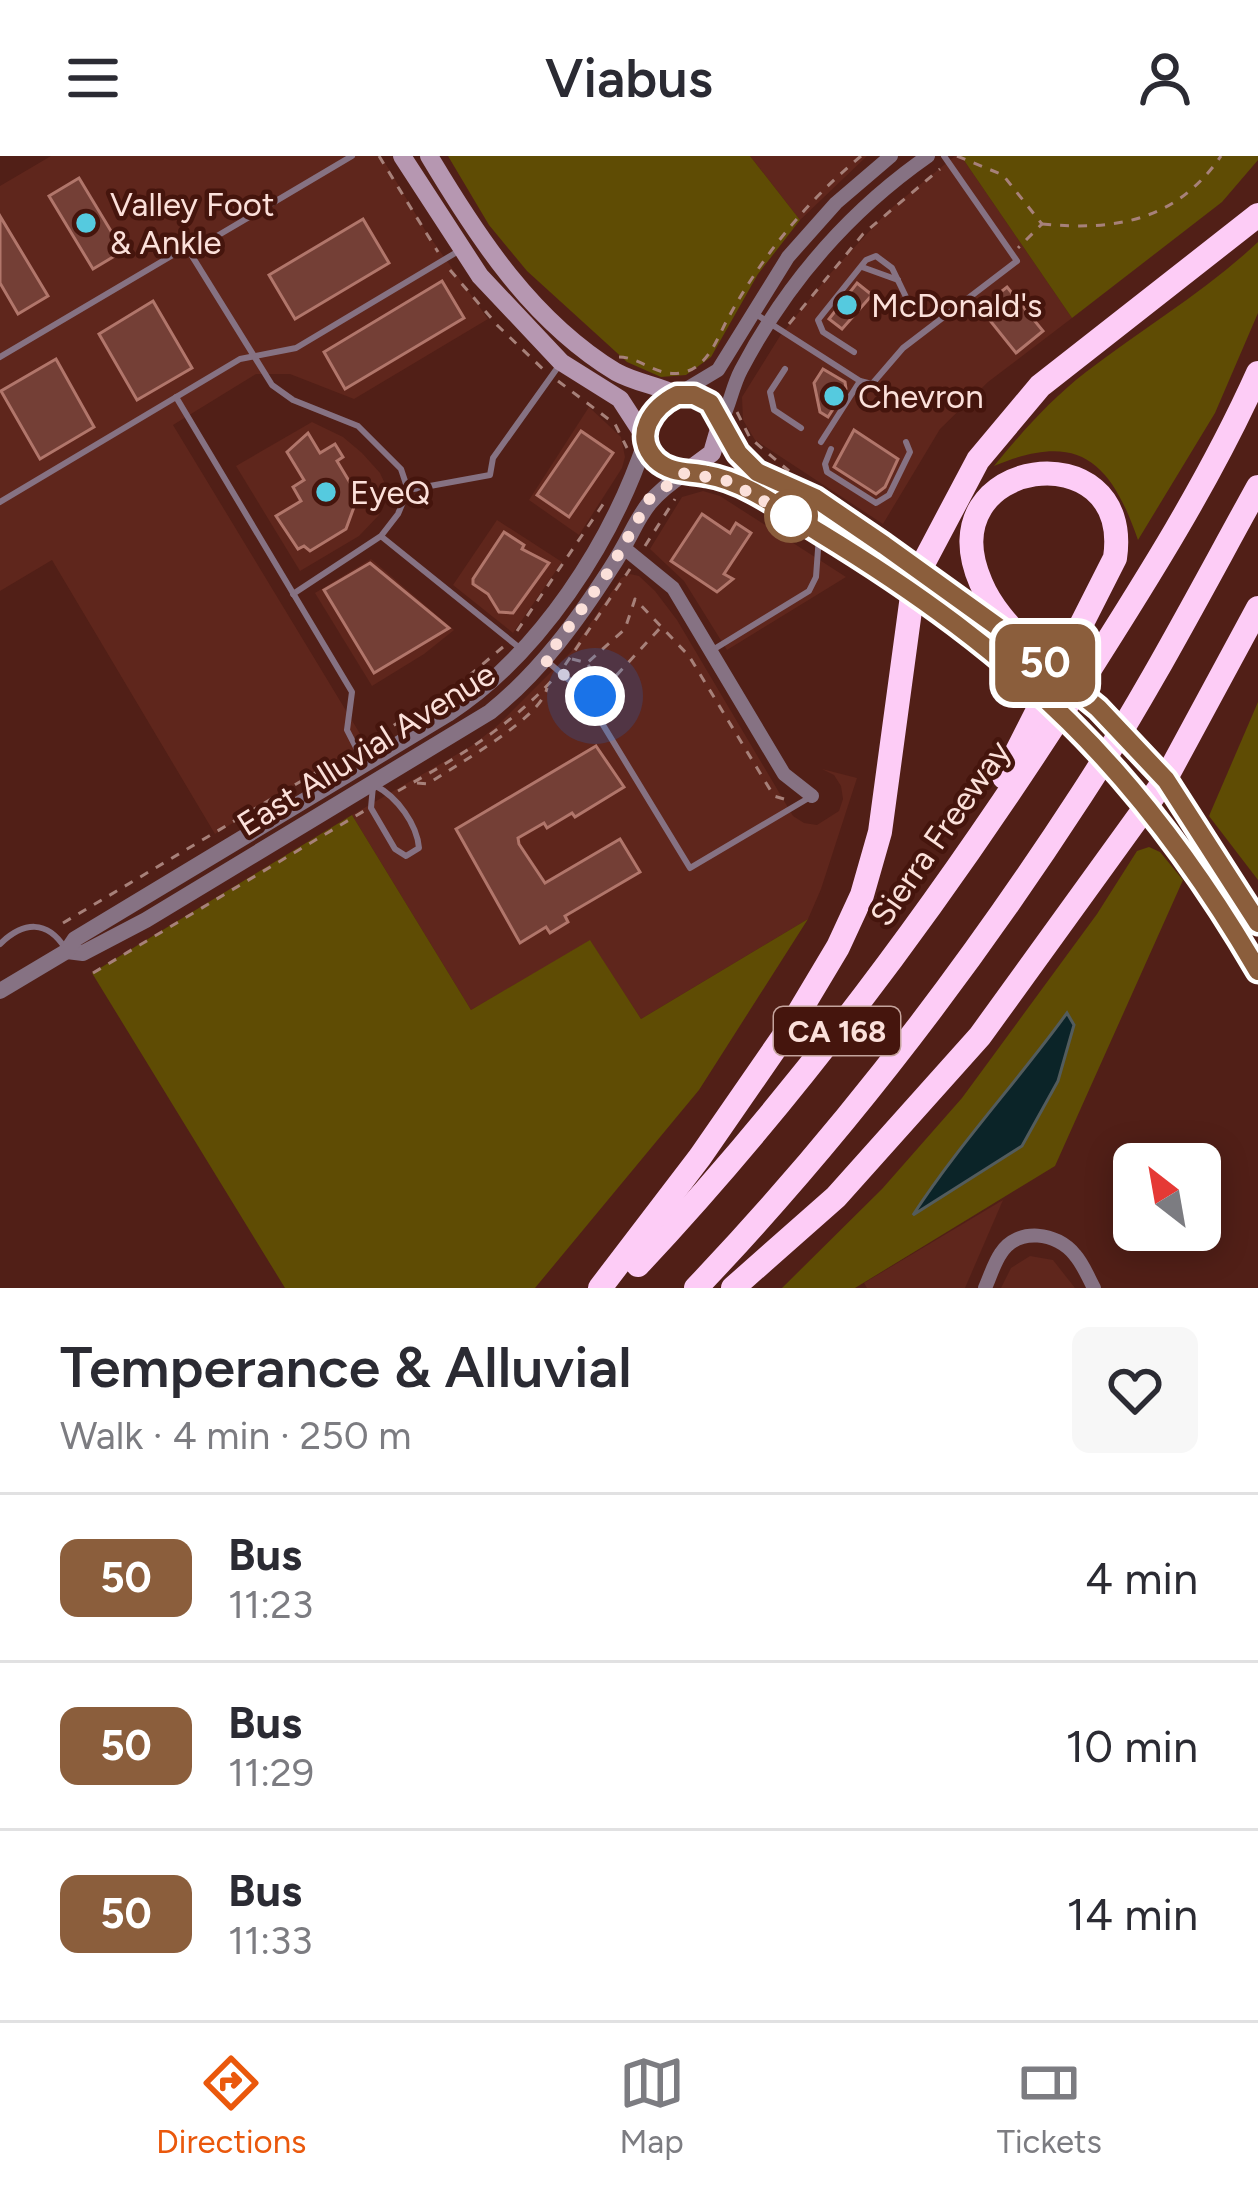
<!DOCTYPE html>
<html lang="en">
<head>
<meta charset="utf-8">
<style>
  :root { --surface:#fff; --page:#f7f7f7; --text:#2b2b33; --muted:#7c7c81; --line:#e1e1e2; --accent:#ea580c }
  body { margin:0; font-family:Figtree,sans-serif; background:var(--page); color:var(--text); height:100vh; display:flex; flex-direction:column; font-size:45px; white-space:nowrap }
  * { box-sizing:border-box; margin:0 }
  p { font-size:39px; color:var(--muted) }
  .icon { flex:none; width:66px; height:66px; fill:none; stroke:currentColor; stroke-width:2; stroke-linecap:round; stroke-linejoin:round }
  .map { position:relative; height:1132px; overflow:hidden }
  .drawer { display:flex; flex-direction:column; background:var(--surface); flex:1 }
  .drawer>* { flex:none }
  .badge { padding:0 24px; border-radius:18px; font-size:42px; line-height:78px }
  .needle { width:78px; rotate:329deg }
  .buttons { position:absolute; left:1113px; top:987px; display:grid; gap:24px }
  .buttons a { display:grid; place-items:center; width:108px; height:108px; border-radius:18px; background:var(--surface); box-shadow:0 6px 30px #0003; font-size:60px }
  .you { position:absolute; width:60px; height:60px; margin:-30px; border:9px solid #fff; border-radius:50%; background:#1a73e8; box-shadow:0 0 0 18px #1a73e833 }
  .map>.badge { position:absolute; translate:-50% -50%; box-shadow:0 0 0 6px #fff }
  .round { display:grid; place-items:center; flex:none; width:126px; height:126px; border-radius:18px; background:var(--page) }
  .head { display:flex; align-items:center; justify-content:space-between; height:204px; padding:0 60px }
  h1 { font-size:57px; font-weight:600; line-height:90px }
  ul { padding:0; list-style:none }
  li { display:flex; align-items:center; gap:36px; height:168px; padding:0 60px; border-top:3px solid var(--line) }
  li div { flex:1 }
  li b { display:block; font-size:45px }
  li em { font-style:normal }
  li .badge { min-width:132px; font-weight:700; text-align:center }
  header { display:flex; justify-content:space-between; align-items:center; height:156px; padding:0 60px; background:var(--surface); font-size:54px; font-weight:600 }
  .tab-bar { display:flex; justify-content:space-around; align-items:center; height:168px; border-top:3px solid var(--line); background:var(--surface); font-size:33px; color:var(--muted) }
  .tab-bar a { display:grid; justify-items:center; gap:6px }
  .tab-bar .active { color:var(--accent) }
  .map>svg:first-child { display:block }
</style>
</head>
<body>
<header><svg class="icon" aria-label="menu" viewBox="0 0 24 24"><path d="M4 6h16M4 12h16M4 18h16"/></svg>Viabus<svg class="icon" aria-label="person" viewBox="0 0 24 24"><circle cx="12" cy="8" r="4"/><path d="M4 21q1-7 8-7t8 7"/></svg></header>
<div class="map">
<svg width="1258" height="1132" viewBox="0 0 1258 1132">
  <rect width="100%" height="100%" fill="#511f17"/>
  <!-- built -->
  <g fill="#5f261c">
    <polygon points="51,0 381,0 425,74 488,163 354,243 290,218 256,218 173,269 365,586 215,678 52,404 0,435 0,30"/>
    <polygon points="750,0 867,0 800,64"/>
    <polygon points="955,0 961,0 1072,162 988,226 940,273 883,368 755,284 743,264 742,241 780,180 829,119 889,54"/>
    <polygon points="589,251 621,281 625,301 622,312 579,379 529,344"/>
    <polygon points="312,266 343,281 362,297 380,317 387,332 379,359 359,380 300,415 236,310"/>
    <polygon points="703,335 720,340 846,421 727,494 684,425 650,393 682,341"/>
    <polygon points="497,364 562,406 513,477 453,429"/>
    <polygon points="371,403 454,474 424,498 372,530 315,437"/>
    <polygon points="630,418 639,420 655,435 677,464 793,660 804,667 817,669 839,655 843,643 841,630 834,619 822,613 857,622 821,733 808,763 641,863 590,785 471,854 352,659 473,589 498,569 571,496 621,422"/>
    <polygon points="1003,1044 965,1132 867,1132 864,1127"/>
    <polygon points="1030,1100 1053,1104 1075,1132 1001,1132 1011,1112"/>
  </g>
  <!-- green -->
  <g fill="#5f4c04">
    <polygon points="448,0 750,0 800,64 758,118 711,201 686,219 661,221 627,206 527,115 489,69"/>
    <polygon points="961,0 1258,0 1258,4 1222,46 1072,162"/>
    <path d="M1258,86V157L1215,257L1138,384C1110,303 1077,275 994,310C1022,276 1050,244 1086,216C1143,172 1205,136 1258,86Z"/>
    <polygon points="1258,546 1258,724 1209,660"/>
    <polygon points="352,659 471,854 590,784 641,863 808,763 699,934 535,1132 285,1132 92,817"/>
    <polygon points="1149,691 1160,696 1183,724 1055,1010 855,1132 782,1132 882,1033 962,942 1097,758 1137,695"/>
  </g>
  <!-- water -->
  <path fill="#0b2428" stroke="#535c5d" stroke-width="3" d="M1067,857L1074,869L1058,925L1022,990L913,1059C959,988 1017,926 1067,857Z"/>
  <!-- building -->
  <g fill="#743f36" stroke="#b1766b" stroke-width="3">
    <polygon points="79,22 123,95 93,113 49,40"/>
    <polygon points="0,60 48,140 18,158 0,127"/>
    <polygon points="363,63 389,107 295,163 269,119"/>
    <polygon points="442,125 464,162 345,233 324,196"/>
    <polygon points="857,127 872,139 842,173 829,163"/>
    <polygon points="1007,131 1043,175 1016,197 980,152"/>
    <polygon points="153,145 192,212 137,244 99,178"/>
    <polygon points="56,203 94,271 40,303 1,235"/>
    <polygon points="823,213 845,226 846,233 828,261 820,256 814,227"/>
    <polygon points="854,274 898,303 885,331 876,338 834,311"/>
    <polygon points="581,275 613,297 569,361 537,339"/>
    <polygon points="308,277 320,297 335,288 343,301 337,305 358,340 346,373 310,395 304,390 298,393 276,360 301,345 293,331 304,324 287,296"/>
    <polygon points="702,358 730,377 736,367 751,377 724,418 733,423 717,436 671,405"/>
    <polygon points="504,376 524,389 522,393 549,407 513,457 499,456 488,438 473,428 473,423"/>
    <polygon points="370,407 449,472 374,517 324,434"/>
    <polygon points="596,590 624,631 575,661 572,657 547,672 544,667 518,682 519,688 545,727 620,683 640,716 565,760 568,766 550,777 546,771 520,787 456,673"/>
  </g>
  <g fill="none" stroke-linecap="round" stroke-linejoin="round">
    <!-- path -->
    <g stroke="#a7817a" stroke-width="3" stroke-dasharray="9 9" stroke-linecap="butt">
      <polyline points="379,0 438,96"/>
      <polyline points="957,0 1003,19 1042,68 1018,92"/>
      <path d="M1042,68C1116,75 1176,65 1221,0"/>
      <polyline points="450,114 498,170 546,216"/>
      <polyline points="789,168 863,78 940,13"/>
      <path d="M619,201C640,201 657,221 680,217C707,213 716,185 727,164C762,100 805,47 861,0"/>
      <polyline points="558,225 615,268 627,292"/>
      <polyline points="737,256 750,282 789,315"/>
      <polyline points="645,390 675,343"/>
      <polyline points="517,475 606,344"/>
      <polyline points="572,503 587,507 625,473 635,443 689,500 774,640 784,643"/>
      <polyline points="565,509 630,413"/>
      <polyline points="588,509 599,522 613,523 662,470"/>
      <polyline points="596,539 610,525"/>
      <polyline points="363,588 452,534 503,491"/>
      <path d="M417,627L428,628C455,609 541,563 547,532"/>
      <path d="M398,635C455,603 510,571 555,521"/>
      <polyline points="63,767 350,596"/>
      <polyline points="93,817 364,655"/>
    </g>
    <!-- service -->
    <g stroke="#867283" stroke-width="6">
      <polyline points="187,92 272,229 293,244 358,270 401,313 408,334 398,358 381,380 293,438"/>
      <polyline points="862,111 898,124"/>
      <polyline points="754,157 860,225 872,228 903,192 1017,105 944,0"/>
      <polyline points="854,196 823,176 818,164 866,104 876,100 892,112 906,141"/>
      <polyline points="0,201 178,96 217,80 352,0"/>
      <polyline points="785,213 770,236 774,254 801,272"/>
      <polyline points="176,241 352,536 347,574 364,607"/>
      <polyline points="821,286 860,225"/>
      <polyline points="831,293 825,308 827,316 876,347 889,339 910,296 906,286"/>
      <polyline points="408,334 490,319 493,302 558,211"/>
      <polyline points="0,346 240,203 296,192 457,96"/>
      <polyline points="382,381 521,493"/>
      <polyline points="711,495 809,435 816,421 819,380"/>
      <polyline points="548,506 583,536 690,712 812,640"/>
      <path d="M373,630L371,652L395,693L406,700L419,692C417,668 397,641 376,630"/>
      <path d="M0,788C24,765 47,764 65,792"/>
    </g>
    <!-- minor -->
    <g stroke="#867283" stroke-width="14">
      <polyline points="678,238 718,214 788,101 836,47 891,0"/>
      <path d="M721,266C730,249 732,231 741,214C786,128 848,56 928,0"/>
      <polyline points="624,392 673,432 784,618 812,640"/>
      <path d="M985,1132C990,1121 994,1107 1001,1097C1018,1071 1057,1076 1075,1099C1083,1108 1088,1121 1094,1132"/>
    </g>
    <!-- tertiary -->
    <g stroke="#867283" stroke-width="16">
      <path d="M67,795L83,797L146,764L490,556C540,516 577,465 611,412C641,366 636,349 685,317"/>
      <path d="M0,835L67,795L75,783L448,558C540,498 612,386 646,284"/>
    </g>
    <!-- secondary -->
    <g stroke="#b697b1" stroke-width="18">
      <polyline points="402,0 480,120 561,206 620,243 646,283"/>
      <path d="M429,0C478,82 532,165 616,216C636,227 657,229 677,239"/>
      <polyline points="685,317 712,297 721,266"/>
      <path d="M911,435C851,397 792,355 728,325C704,314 668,324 651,298C635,273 654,250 677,239C724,234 723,287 751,312C769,328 797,331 818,344C884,384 947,433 1009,479"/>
    </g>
    <!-- primary -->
    <g stroke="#dbb3d5" stroke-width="21">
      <path d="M911,435C1065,543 1163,652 1258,814"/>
      <polyline points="1038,501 1098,552 1165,624 1258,767"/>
    </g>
    <!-- motorway -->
    <g stroke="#fdccf6" stroke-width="24">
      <path d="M1004,621L1115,402C1134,273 925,300 981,427C993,456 1017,478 1038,501"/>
      <path d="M638,1109C806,930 951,731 1083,524C1146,425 1210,324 1258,217"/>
      <polyline points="600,1132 700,1001 792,868 838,791 862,739 880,676 914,425 978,304 1040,230 1258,59"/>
      <path d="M696,1132C839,982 969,812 1082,638C1146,540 1201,434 1258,331"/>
      <polyline points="733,1132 836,1041 980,880 1165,624 1258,452"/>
    </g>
  </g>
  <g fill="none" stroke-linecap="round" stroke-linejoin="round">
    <!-- line casing -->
    <g stroke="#fff" stroke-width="27">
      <path id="line" d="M1258,767L1166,624L1098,552L1005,476L884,389L815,342L757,316L738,297L710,247L694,239H677C652,251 632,280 656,304C671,318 689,315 707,319C746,325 787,357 820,377C1017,497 1141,614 1258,815"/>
    </g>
    <!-- line -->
    <use href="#line" stroke="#8b5e3c" stroke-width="18"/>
    <!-- walk -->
    <polyline stroke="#fbe0da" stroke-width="12" stroke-dasharray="0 21.6" points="595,540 589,544 577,529 545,504 609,415 650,342 685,317 728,325 798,364 791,360"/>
  </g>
  <!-- markers -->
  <g fill="#55cadf" stroke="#45150d" stroke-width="4.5">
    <circle cx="86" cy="67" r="12"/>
    <circle cx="847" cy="149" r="12"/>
    <circle cx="834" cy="240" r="12"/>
    <circle cx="326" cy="336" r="12"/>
  </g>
  <circle fill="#fff" stroke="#8b5e3c" stroke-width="6" cx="791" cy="360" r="24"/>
  <g text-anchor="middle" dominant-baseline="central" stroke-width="9" stroke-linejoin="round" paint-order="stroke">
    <!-- shield labels -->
    <rect fill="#45150d" stroke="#c4a39c" stroke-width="3" x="774" y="851" width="126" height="48" rx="9"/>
    <g font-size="30" font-weight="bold" fill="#fbe0da">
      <text x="837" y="875">CA 168</text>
    </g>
    <!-- poi labels -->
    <g font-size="33" fill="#fbe0da" stroke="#45150d" text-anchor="start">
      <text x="110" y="48">Valley Foot<tspan x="110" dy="38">&amp; Ankle</tspan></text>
      <text x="871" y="149">McDonald's</text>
      <text x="858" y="240">Chevron</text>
      <text x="350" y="336">EyeQ</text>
    </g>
    <!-- street labels -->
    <g font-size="33" fill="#fbe0da" stroke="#45150d">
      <text transform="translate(366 593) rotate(-32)">East Alluvial Avenue</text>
      <text transform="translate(940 677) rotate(-55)">Sierra Freeway</text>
    </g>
  </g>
</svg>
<div class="buttons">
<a><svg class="needle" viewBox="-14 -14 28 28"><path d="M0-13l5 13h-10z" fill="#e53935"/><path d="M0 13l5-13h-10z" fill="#7c7c81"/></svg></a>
</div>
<div class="you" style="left:595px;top:540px"></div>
<b class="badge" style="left:1045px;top:507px;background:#8b5e3c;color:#fff">50</b>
</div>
<section class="drawer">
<div class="head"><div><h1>Temperance &amp; Alluvial</h1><p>Walk · 4 min · 250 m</p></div><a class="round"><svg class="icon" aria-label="heart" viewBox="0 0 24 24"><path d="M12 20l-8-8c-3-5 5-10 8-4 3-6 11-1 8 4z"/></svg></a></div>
<ul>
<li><span class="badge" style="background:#8b5e3c;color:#fff">50</span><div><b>Bus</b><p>11:23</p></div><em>4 min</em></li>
<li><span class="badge" style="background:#8b5e3c;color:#fff">50</span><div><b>Bus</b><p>11:29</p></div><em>10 min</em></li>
<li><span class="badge" style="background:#8b5e3c;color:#fff">50</span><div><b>Bus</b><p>11:33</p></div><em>14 min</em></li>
</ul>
</section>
<nav class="tab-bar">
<a class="active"><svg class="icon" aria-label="directions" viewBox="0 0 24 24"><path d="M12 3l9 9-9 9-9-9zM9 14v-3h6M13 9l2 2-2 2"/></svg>Directions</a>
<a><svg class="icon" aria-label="map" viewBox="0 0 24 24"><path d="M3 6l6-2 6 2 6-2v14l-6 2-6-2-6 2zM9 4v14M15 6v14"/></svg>Map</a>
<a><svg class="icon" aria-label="tickets" viewBox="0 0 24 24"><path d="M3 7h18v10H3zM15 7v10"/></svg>Tickets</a>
</nav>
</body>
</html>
